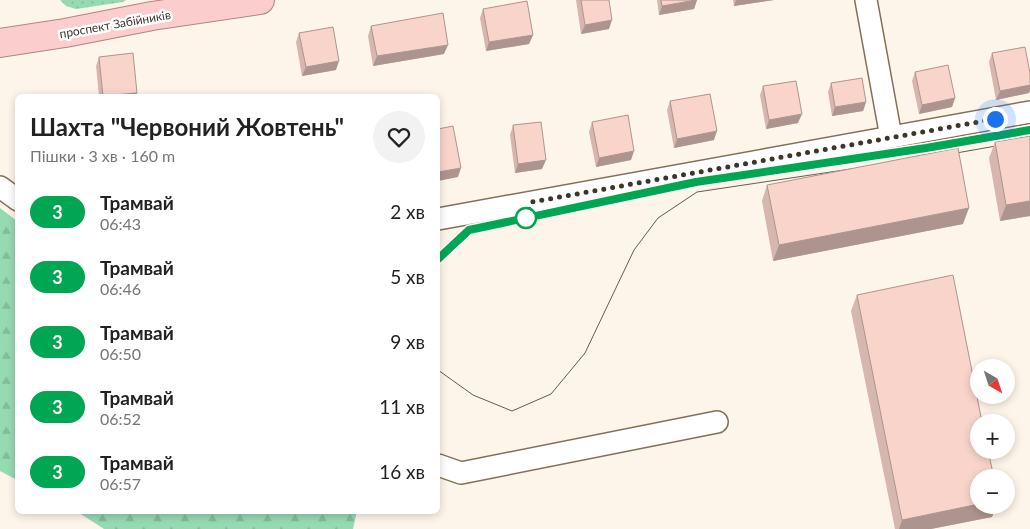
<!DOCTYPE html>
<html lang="uk">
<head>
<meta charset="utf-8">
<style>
  :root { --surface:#fff; --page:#f2f2f2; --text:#222; --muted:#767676 }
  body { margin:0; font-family:Lato,sans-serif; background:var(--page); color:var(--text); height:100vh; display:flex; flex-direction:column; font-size:19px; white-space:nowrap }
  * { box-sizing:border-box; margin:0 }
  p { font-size:16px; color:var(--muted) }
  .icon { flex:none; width:28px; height:28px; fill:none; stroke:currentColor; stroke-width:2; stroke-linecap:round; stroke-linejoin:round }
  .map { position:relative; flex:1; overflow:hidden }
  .drawer { position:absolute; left:15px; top:94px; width:425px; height:420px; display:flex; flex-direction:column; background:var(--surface); border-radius:8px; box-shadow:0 2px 8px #0003 }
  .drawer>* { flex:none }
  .badge { padding:0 10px; border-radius:16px; font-size:18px; line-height:32px }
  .needle { width:32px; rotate:141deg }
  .controls { position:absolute; left:970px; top:359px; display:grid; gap:10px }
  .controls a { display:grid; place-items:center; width:45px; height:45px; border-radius:50%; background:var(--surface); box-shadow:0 2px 8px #0003; font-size:25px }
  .you { position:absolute; width:25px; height:25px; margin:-12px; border:4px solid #fff; border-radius:50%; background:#1a73e8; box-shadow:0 0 0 8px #1a73e833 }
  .map>.badge { position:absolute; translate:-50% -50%; box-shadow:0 0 0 2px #fff }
  .round { display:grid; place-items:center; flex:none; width:52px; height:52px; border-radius:26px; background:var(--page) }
  .head { display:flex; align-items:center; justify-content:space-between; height:85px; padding:0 15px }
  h1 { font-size:24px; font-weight:700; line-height:38px }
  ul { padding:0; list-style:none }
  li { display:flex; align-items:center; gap:15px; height:65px; padding:0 15px }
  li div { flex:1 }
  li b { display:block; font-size:19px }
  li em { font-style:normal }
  li .badge { min-width:55px; font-weight:700; text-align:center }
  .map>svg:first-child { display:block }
</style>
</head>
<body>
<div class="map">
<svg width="1030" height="529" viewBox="0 0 1030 529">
  <defs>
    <pattern id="grass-dots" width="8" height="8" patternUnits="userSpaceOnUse" patternTransform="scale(1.25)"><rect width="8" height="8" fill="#96dab2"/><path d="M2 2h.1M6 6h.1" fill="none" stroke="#82bc99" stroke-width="1.8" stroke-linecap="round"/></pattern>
    <pattern id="forest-firs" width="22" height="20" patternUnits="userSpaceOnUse" patternTransform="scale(1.25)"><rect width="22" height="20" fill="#96dab2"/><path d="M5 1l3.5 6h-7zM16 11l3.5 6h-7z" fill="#82bc99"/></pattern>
  </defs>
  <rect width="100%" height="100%" fill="#fef5ea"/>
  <!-- grass -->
  <polygon fill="url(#grass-dots)" points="60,0 126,0 123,2 76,9 66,6"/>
  <!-- forest -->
  <g fill="url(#forest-firs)">
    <polygon points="0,208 17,221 17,480 0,471"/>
    <polygon points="76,511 357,511 353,529 104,529"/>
  </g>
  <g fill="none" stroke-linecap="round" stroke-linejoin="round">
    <!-- minor casing -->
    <g stroke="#847058" stroke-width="24">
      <g id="minor">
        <polyline points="866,0 891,137"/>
        <polyline points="0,187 18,200"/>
        <polyline points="438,219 1030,112"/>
        <polyline points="438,465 461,473 717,422"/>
      </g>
    </g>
    <!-- major casing -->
    <g stroke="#b7827e" stroke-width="30">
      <polyline id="major" points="0,43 65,33 152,16 260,0"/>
    </g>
    <!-- minor -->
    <use href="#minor" stroke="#fff" stroke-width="21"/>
    <!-- major -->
    <use href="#major" stroke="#fbcdcd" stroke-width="28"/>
    <!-- tram -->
    <g stroke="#645b50" stroke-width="1">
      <polyline points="945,155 1030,140"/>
      <polyline points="438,259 469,230 696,182 926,148 1030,130"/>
      <polyline points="438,370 473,395 512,411 551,394 585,353 634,250 658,218 697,192 851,169"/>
    </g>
  </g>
  <!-- wall -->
  <g fill="#d6b6af">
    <polygon points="576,0 609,0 609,29 581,34"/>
    <polygon points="657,0 697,0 694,9 659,15"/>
    <polygon points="733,0 774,0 734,6"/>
    <polygon points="483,9 533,35 529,44 486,51 480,18"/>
    <polygon points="371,26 444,54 373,66 368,36"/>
    <polygon points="299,33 336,70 302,76 296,42"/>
    <polygon points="992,53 1030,73 1030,90 1029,93 996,100 989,62"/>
    <polygon points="99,57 137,93 135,96 99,96 96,66"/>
    <polygon points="915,72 955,98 952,107 919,114 912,81"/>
    <polygon points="831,83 866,102 863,111 832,116 828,92"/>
    <polygon points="763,86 798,123 766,129 760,95"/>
    <polygon points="670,101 714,140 674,148 667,110"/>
    <polygon points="592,122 631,160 596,167 589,132"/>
    <polygon points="513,125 542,169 515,173 510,135"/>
    <polygon points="995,142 1030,216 1000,221 989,158"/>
    <polygon points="767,185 963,224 773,261 762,201"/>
    <polygon points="857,295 979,505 996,505 992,517 931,529 895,529 851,311"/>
  </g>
  <!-- shaded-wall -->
  <g fill="#ae948e">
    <polygon points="697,0 694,9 659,15 662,6"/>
    <polygon points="736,0 774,0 734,6"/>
    <polygon points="612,20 609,29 581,34 585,25"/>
    <polygon points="533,35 529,44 486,51 489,42"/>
    <polygon points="448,45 444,54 373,66 377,56"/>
    <polygon points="339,61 336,70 302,76 306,67"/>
    <polygon points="1030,85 1030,90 1029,93 996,100 1000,91"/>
    <polygon points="137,93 135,96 108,96"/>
    <polygon points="955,98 952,107 919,114 922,105"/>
    <polygon points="866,102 863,111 832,116 835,107"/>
    <polygon points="802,114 798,123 766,129 769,120"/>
    <polygon points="717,131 714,140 674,148 677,139"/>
    <polygon points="634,151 631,160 596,167 599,158"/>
    <polygon points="546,160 542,169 515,173 518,164"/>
    <polygon points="461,168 458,177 438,181 438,172"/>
    <polygon points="1030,201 1030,216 1000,221 1006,205"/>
    <polygon points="969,208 963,224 773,261 779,245"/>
    <polygon points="979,504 979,505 996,505 992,517 931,529 899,529 902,520"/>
  </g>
  <!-- building -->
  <g fill="#f9d4cb" stroke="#ae948e">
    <polygon points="581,0 609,0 612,20 585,25"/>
    <polygon points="661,0 696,0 662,6"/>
    <polygon points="527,1 533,35 489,42 483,9"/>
    <polygon points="443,13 448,45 377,56 371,26"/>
    <polygon points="333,27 339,61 306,67 299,33"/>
    <polygon points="1025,47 1030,73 1030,85 1000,91 992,53"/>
    <polygon points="133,53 137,93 103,96 99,57"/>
    <polygon points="948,65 955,98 922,105 915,72"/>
    <polygon points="862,78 866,102 835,107 831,83"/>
    <polygon points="796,81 802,114 769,120 763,86"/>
    <polygon points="710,94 717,131 677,139 670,101"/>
    <polygon points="628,115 634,151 599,158 592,122"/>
    <polygon points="541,122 546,160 518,164 513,125"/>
    <polygon points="453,126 461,168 438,172 438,129"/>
    <polygon points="1030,136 1030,201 1006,205 995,142"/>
    <polygon points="958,148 969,208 779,245 767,185"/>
    <polygon points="953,275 982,422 979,422 979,450 988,450 994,478 979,478 979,504 902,520 857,295"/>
  </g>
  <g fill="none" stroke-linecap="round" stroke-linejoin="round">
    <!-- line casing -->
    <g stroke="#fff" stroke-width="11">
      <polyline id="line" points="438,259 469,230 696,182 926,148 1030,130"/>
    </g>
    <!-- line -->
    <use href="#line" stroke="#00a651" stroke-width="8"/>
    <!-- walk -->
    <polyline stroke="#3e352a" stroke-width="5" stroke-dasharray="0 9" points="526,218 532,202 995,119"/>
  </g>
  <!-- markers -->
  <circle fill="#fff" stroke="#00a651" stroke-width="2.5" cx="526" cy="218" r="10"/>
  <g text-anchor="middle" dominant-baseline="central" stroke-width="5" stroke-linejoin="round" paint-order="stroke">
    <!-- street labels -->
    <g font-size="12" fill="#3e352a" stroke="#fff">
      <text transform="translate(115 24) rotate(-10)">проспект Забійників</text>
    </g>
  </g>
</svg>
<div class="controls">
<a><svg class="needle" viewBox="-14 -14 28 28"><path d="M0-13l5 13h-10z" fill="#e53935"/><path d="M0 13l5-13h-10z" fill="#767676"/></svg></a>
<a>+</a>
<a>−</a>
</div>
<div class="you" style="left:995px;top:119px"></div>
<section class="drawer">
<div class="head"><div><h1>Шахта &quot;Червоний Жовтень&quot;</h1><p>Пішки · 3 хв · 160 m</p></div><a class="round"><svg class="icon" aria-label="heart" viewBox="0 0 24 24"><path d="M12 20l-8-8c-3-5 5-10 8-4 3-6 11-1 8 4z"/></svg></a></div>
<ul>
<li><span class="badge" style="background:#00a651;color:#fff">3</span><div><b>Трамвай</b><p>06:43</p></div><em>2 хв</em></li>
<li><span class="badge" style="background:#00a651;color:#fff">3</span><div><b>Трамвай</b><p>06:46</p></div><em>5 хв</em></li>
<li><span class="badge" style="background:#00a651;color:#fff">3</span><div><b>Трамвай</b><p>06:50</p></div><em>9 хв</em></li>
<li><span class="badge" style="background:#00a651;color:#fff">3</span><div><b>Трамвай</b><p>06:52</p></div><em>11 хв</em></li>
<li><span class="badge" style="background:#00a651;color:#fff">3</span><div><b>Трамвай</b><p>06:57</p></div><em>16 хв</em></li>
</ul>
</section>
</div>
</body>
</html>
